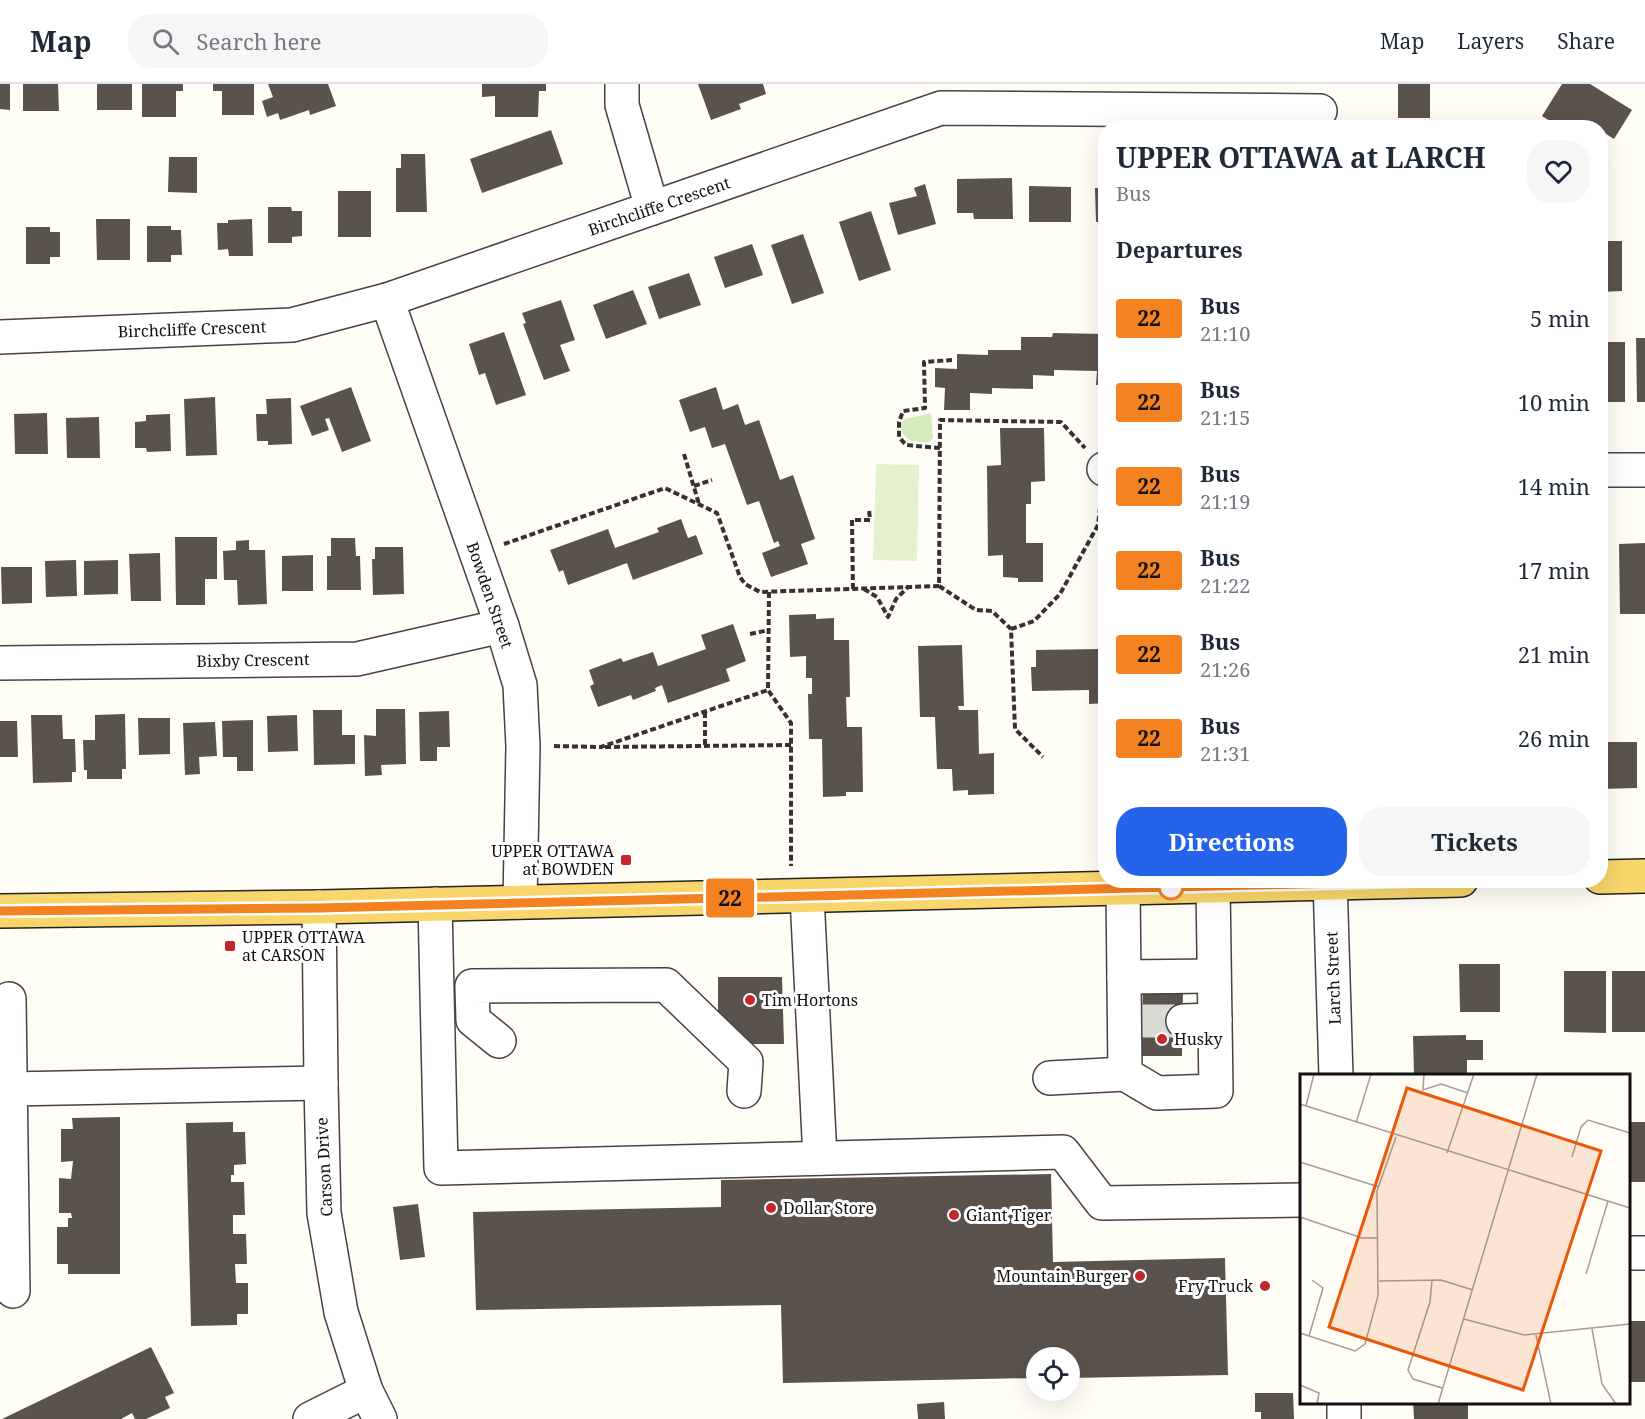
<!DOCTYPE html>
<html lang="en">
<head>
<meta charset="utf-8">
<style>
  :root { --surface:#fff; --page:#f6f6f7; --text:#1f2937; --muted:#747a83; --line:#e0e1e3; --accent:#2563eb }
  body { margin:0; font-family:"Noto Serif",serif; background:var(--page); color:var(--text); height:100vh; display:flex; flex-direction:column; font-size:22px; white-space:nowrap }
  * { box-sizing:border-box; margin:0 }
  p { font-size:20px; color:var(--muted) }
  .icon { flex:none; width:33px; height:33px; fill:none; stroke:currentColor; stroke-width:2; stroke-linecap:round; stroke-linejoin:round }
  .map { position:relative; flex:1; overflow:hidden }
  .details { position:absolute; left:1098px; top:36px; width:510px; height:768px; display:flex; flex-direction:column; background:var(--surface); border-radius:24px; box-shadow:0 6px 24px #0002 }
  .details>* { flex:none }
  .badge { padding:0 12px; border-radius:4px; font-size:21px; line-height:39px }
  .controls { position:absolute; left:1026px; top:1263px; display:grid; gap:12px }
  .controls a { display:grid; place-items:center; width:54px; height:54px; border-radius:50%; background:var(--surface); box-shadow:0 6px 24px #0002; font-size:30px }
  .map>.badge { position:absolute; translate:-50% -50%; box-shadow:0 0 0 3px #fff }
  h2 { padding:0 18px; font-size:22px; line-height:54px }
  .round { display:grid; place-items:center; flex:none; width:63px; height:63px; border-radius:24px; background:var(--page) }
  .head { display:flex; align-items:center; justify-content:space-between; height:102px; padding:0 18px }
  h1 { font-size:28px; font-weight:700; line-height:45px }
  .cta { display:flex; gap:12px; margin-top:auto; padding:12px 18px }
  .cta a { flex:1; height:69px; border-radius:24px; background:var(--accent); color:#fff; font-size:24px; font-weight:700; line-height:69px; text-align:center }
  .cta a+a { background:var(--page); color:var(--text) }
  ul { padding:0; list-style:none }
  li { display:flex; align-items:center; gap:18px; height:84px; padding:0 18px }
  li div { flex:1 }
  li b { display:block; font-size:22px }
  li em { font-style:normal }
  li .badge { min-width:66px; font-weight:700; text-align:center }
  header { display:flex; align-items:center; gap:36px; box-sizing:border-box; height:84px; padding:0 30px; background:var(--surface); border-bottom:2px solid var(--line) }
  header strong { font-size:28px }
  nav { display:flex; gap:33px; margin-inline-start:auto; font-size:21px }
  .search { width:420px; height:54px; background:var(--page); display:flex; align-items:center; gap:15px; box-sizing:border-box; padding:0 21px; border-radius:24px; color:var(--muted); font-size:22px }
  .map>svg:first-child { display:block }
</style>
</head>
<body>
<header>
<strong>Map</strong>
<div class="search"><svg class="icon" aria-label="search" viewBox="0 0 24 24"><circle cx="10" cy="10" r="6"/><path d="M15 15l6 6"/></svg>Search here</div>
<nav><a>Map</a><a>Layers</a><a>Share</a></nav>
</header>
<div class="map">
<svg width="1645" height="1335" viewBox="0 0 1645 1335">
  <rect width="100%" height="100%" fill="#fffdf5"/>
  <!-- green -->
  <path fill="#d5ebbd" d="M931,329L933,354L929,358C914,358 904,359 900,341L905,335Z"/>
  <!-- pitch -->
  <polygon fill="#e6f2cf" points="876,380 919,381 917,477 873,476"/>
  <!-- building -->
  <g fill="#5a524d">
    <polygon points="0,0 10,0 10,26 0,25"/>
    <polygon points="23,0 58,0 59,27 23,27"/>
    <rect x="97" y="0" width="35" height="26"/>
    <polygon points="142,0 183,0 183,7 176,7 176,33 142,33"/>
    <polygon points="213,0 254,0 254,31 222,31 222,7 213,7"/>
    <polygon points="268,0 328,0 336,22 310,31 309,26 280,36 278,29 267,33 262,17 273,13"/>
    <polygon points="482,0 546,0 546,7 539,7 538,33 495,33 495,12 482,13"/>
    <polygon points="698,0 763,0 766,10 739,20 741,25 711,36"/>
    <rect x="1398" y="0" width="32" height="34"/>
    <polygon points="1562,0 1590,0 1632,26 1614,55 1603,48 1600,52 1600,44 1561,44 1542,32"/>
    <polygon points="551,46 563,80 482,109 470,75"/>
    <polygon points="401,70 425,70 427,128 396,128 396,84 401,84"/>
    <polygon points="169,73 197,73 197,109 168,108"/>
    <polygon points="1012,94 1013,135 974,135 973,129 957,129 957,95"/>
    <polygon points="925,100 936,140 898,151 889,119 917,112 914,104"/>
    <polygon points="1029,102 1071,103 1071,138 1029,138"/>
    <polygon points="1095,104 1106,104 1106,138 1096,138"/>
    <rect x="338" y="107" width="33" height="46"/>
    <polygon points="268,123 291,123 292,127 302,127 302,152 292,153 292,159 268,159"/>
    <polygon points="871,127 891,186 859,197 839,138"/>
    <polygon points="96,135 130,135 130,176 97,176"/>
    <polygon points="252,135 253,172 229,172 228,165 218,166 217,139 228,139 228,136"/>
    <polygon points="147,142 171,142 171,146 181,146 182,171 171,171 171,178 147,178"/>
    <polygon points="26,143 50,143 50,148 60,148 60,173 50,173 50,180 26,180"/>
    <polygon points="803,150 824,209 792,220 771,161"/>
    <polygon points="1600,157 1622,157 1622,207 1600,208"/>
    <polygon points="752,160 763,191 725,204 714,173"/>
    <polygon points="689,189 701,221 659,235 648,203"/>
    <polygon points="633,206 647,240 606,255 593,221"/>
    <polygon points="561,216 575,256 560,261 570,287 544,296 523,240 526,239 522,229"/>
    <polygon points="504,248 526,311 496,321 485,289 479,291 469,260"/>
    <polygon points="1053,249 1106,250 1106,301 1096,301 1097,287 1054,286 1054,292 1033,291 1033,305 992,304 992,310 970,309 970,326 944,326 945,304 935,303 935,284 957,285 957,270 988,271 988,266 1021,266 1021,253 1052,253"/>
    <polygon points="1636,254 1645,254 1645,318 1637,318"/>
    <rect x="1600" y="258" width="25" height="60"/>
    <polygon points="351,303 371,357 342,368 329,334 325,335 329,346 312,352 300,322"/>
    <polygon points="716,303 723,326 738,320 745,341 759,336 780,396 793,391 815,455 801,460 808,480 771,493 762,469 780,462 778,457 774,459 759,417 747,421 725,360 712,364 705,343 690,348 679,316"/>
    <polygon points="215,313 217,371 186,372 184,315"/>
    <polygon points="291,314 292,360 268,361 268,357 257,357 256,330 267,330 266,315"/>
    <polygon points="47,329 48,370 15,370 14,330"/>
    <polygon points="170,330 171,367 147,368 146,364 135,364 135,338 146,337 146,331"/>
    <polygon points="99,333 100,374 67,374 66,334"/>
    <polygon points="1000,344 1044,344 1045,397 1031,398 1031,420 1026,420 1026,459 1043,459 1043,498 1018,498 1018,494 1003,493 1003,471 988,472 987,382 1001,381"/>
    <polygon points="681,435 688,454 696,451 703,470 633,496 627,479 568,501 563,486 559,488 550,466 608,445 615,464 659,448 657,444"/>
    <polygon points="175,453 217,453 217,495 205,495 205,521 176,521"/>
    <polygon points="331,454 355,454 356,472 360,472 361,506 327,506 327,472 331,472"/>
    <polygon points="249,456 249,466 265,466 267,520 238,521 237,496 224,496 223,467 236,466 236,457"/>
    <polygon points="1645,459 1645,530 1620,530 1619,460"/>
    <rect x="1600" y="460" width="8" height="59"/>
    <polygon points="375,463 403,463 404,510 373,511 372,475 375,475"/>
    <polygon points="160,469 161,517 131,517 129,470"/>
    <polygon points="313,471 313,507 282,507 282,472"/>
    <polygon points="76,476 77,512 46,513 45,477"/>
    <polygon points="118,476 118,510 84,511 84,477"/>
    <polygon points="1,483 32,483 32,519 2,520"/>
    <polygon points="816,530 816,535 834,534 834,556 849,556 850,613 846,613 847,643 862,643 863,708 846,708 846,712 823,713 822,655 809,655 808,610 812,610 812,594 806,594 806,572 790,573 789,531"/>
    <polygon points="733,540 746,577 726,585 730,597 668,619 662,601 655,604 656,607 633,616 631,611 598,623 590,602 594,600 589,586 621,574 623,578 653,568 658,582 706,565 701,551"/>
    <polygon points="962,561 964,622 958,622 959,626 978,626 979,670 994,669 994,710 968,711 968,706 953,707 952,685 937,685 935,633 920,633 918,562"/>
    <polygon points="1101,565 1101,579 1106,578 1106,619 1089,620 1089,606 1032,607 1031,583 1036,583 1036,566"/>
    <polygon points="376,625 405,625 406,680 381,681 382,691 365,692 364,651 376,652"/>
    <polygon points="313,626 342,626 342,651 355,651 355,680 314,681"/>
    <polygon points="449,627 450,663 437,663 437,677 420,677 419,628"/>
    <polygon points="125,630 126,685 122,685 122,695 87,695 87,686 84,686 83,656 95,656 95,631"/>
    <polygon points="31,631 62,631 63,655 75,655 76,688 72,688 72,698 33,699"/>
    <polygon points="297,631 298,667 268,668 267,632"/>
    <polygon points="138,634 170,634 170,670 139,671"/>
    <polygon points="253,636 253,687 237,687 237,673 223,673 222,637"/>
    <polygon points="0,637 17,637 18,673 0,673"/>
    <polygon points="215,638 217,672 199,673 200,690 185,691 183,639"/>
    <polygon points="1600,658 1637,658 1637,704 1600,705"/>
    <polygon points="1459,880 1500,880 1500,928 1460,928"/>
    <polygon points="1564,887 1606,887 1606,949 1564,948"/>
    <rect x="1612" y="887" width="33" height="61"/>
    <polygon points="718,893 782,893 784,960 743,960 718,939"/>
    <polygon points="1143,903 1183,903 1182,972 1141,972"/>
    <polygon points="1466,951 1466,956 1483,956 1483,976 1467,976 1467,990 1414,992 1413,952"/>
    <polygon points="120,1033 120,1190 68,1190 68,1180 57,1180 57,1143 68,1143 68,1134 72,1134 71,1129 59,1129 59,1094 71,1095 73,1077 61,1078 61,1045 73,1045 72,1034"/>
    <polygon points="233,1038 233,1048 245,1048 246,1080 234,1081 234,1091 231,1091 231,1098 244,1098 245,1131 233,1131 233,1150 246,1150 247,1180 235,1180 236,1199 248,1199 248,1230 237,1230 237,1241 191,1242 186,1039"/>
    <rect x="1628" y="1038" width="17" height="60"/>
    <polygon points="1051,1090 1053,1178 1225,1174 1228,1291 1070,1294 1070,1274 1036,1274 1036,1294 783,1299 781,1221 476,1226 473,1128 721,1123 721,1096"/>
    <polygon points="418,1120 425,1173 400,1176 393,1123"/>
    <rect x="1628" y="1237" width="17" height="61"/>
    <polygon points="151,1263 174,1309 165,1313 170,1324 146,1335 135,1335 132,1329 121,1335 2,1335"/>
    <polygon points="1255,1309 1293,1309 1294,1335 1261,1335 1261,1328 1255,1328"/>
    <polygon points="944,1318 945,1335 918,1335 917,1320"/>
    <polygon points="1413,1318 1468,1318 1468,1335 1414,1335"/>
  </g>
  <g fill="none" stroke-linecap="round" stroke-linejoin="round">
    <!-- minor-tunnel -->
    <polyline stroke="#dbdad3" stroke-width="33" stroke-dasharray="33 16" stroke-linecap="butt" points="1142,937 1183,937"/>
    <!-- minor casing -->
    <g stroke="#444" stroke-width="36">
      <g id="minor">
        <polyline points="622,0 622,21 652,124"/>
        <polyline points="387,216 502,542 520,601 523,662 520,818"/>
        <polyline points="0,253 292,241 387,216 941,24 1320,27"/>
        <polyline points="1104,385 1106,385"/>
        <polyline points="1600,386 1645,386"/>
        <polyline points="0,579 357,575 502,542"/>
        <polyline points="1330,796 1336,992"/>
        <polyline points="1123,804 1125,990 1157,1009 1216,1007 1213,802"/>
        <polyline points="807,812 820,1074"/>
        <polyline points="435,820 441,1084 1063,1068 1102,1119 1302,1116"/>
        <polyline points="319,823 321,999 324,1129 341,1228 366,1307 380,1335"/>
        <polyline points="1124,893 1214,892"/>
        <polyline points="9,915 13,1207"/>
        <polyline points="1183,937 1215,936"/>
        <polyline points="499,957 473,936 472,902 666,901 746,978 744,1007"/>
        <polyline points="1050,994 1125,990"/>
        <polyline points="10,1005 321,999"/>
        <polyline points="1628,1169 1645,1169"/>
        <polyline points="1344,1318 1344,1335"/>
        <polyline points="310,1335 366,1307"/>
      </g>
    </g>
    <!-- major casing -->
    <g stroke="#222" stroke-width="36">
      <g id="major">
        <polyline points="1600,793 1645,792"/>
        <polyline points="0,827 319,823 1461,796"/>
      </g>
    </g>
    <!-- path -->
    <g stroke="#333" stroke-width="4" stroke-dasharray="6 3" stroke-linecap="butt">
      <polyline points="940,364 906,361 899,353 899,338 903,327 925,324 924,278 952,276"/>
      <polyline points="684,370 699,420"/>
      <polyline points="694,402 712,396"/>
      <polyline points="504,460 665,404 717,429 740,493 745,500 760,508 939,502 940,336 1061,338 1085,364"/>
      <polyline points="939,502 976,526 992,527 1011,545 1015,645 1043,673"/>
      <polyline points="853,505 852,436 870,436 869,425"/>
      <polyline points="864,505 877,513 888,533 896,515 908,503"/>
      <polyline points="769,508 768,606 791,639 791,782"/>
      <polyline points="1011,545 1034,537 1060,510 1098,441 1101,415"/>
      <polyline points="750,550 769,546"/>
      <polyline points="705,661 705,626"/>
      <polyline points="554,662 601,663 768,606"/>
      <polyline points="605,663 791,661"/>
    </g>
    <!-- minor -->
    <use href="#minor" stroke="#fff" stroke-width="33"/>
    <!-- major -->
    <use href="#major" stroke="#f9d66b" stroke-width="33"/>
  </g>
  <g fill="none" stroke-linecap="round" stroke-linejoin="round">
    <!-- line casing -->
    <g stroke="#fff" stroke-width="14">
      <polyline id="line" points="0,827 319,824 1460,796"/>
    </g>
    <!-- line -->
    <use href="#line" stroke="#f58220" stroke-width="9"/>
  </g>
  <!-- markers -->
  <g fill="#c4262e" stroke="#fff" stroke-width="2">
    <rect x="620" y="770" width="12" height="12" rx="3"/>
    <rect x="224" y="856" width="12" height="12" rx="3"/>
    <circle cx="750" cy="916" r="6"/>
    <circle cx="1162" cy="955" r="6"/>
    <circle cx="771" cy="1124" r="6"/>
    <circle cx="954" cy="1131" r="6"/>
    <circle cx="1140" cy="1192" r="6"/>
    <circle cx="1265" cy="1202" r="6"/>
  </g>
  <circle fill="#fff" stroke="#f58220" stroke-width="3" cx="1171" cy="803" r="12"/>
  <g text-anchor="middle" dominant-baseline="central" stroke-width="6" stroke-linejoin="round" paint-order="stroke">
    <!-- street labels -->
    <g font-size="16" fill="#111" stroke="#fff">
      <text transform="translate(659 122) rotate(-19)">Birchcliffe Crescent</text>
      <text transform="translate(192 245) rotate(-2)">Birchcliffe Crescent</text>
      <text transform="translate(490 511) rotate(71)">Bowden Street</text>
      <text transform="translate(253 576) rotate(-1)">Bixby Crescent</text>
      <text transform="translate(1333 894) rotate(-92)">Larch Street</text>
      <text transform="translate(324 1083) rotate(-93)">Carson Drive</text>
    </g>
    <!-- poi labels -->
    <g font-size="16" fill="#111" stroke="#fff" text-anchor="start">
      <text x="614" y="767" text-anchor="end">UPPER OTTAWA<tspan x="614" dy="18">at BOWDEN</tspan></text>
      <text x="242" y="853">UPPER OTTAWA<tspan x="242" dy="18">at CARSON</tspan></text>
      <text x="762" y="916">Tim Hortons</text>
      <text x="1174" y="955">Husky</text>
      <text x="783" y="1124">Dollar Store</text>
      <text x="966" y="1131">Giant Tiger</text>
      <text x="1128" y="1192" text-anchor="end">Mountain Burger</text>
      <text x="1253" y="1202" text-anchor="end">Fry Truck</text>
    </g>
  </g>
  <!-- overview -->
  <g transform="translate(1300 990)">
    <rect width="330" height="330" fill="#fffdf5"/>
    <path fill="none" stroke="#a09f9a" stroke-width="1.5" d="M124,0L123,16L141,10L168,19M0,30L330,134M6,32L14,0M56,49L71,0M147,79L174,0M272,83L281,53L288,46L330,59M0,88L79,113M0,143L62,164H78M286,200L308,127M132,206L130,228L108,296L113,305L142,314M79,207L141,206L173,216M164,245L224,261L330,250M292,255L302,310L316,330M0,259L55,277L65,270L78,222L77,117L96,63M236,261L251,330M9,262L23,214L12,206M0,311L19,319L17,330M138,330L237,0"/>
    <path fill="#e8590c" fill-opacity="0.15" stroke="#e8590c" stroke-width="3" d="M107,14L301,77L223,316L29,253Z"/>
    <rect width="330" height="330" fill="none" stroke="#111" stroke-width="3"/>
  </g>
</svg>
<div class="controls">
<a><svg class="icon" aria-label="locate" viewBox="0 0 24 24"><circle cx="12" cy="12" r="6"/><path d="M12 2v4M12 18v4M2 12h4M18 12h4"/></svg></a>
</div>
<b class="badge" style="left:730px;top:814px;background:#f58220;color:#111">22</b>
<section class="details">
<div class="head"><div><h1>UPPER OTTAWA at LARCH</h1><p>Bus</p></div><a class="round"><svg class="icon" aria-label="heart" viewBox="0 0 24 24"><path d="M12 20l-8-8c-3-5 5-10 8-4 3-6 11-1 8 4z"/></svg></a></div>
<h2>Departures</h2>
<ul>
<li><span class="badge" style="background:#f58220;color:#111">22</span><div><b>Bus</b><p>21:10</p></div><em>5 min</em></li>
<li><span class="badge" style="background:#f58220;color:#111">22</span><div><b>Bus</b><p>21:15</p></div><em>10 min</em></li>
<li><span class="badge" style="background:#f58220;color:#111">22</span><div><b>Bus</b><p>21:19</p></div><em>14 min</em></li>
<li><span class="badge" style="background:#f58220;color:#111">22</span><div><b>Bus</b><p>21:22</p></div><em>17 min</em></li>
<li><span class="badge" style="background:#f58220;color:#111">22</span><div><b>Bus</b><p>21:26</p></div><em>21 min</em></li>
<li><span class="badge" style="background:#f58220;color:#111">22</span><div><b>Bus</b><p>21:31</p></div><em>26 min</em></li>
</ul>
<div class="cta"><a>Directions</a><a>Tickets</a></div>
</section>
</div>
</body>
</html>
